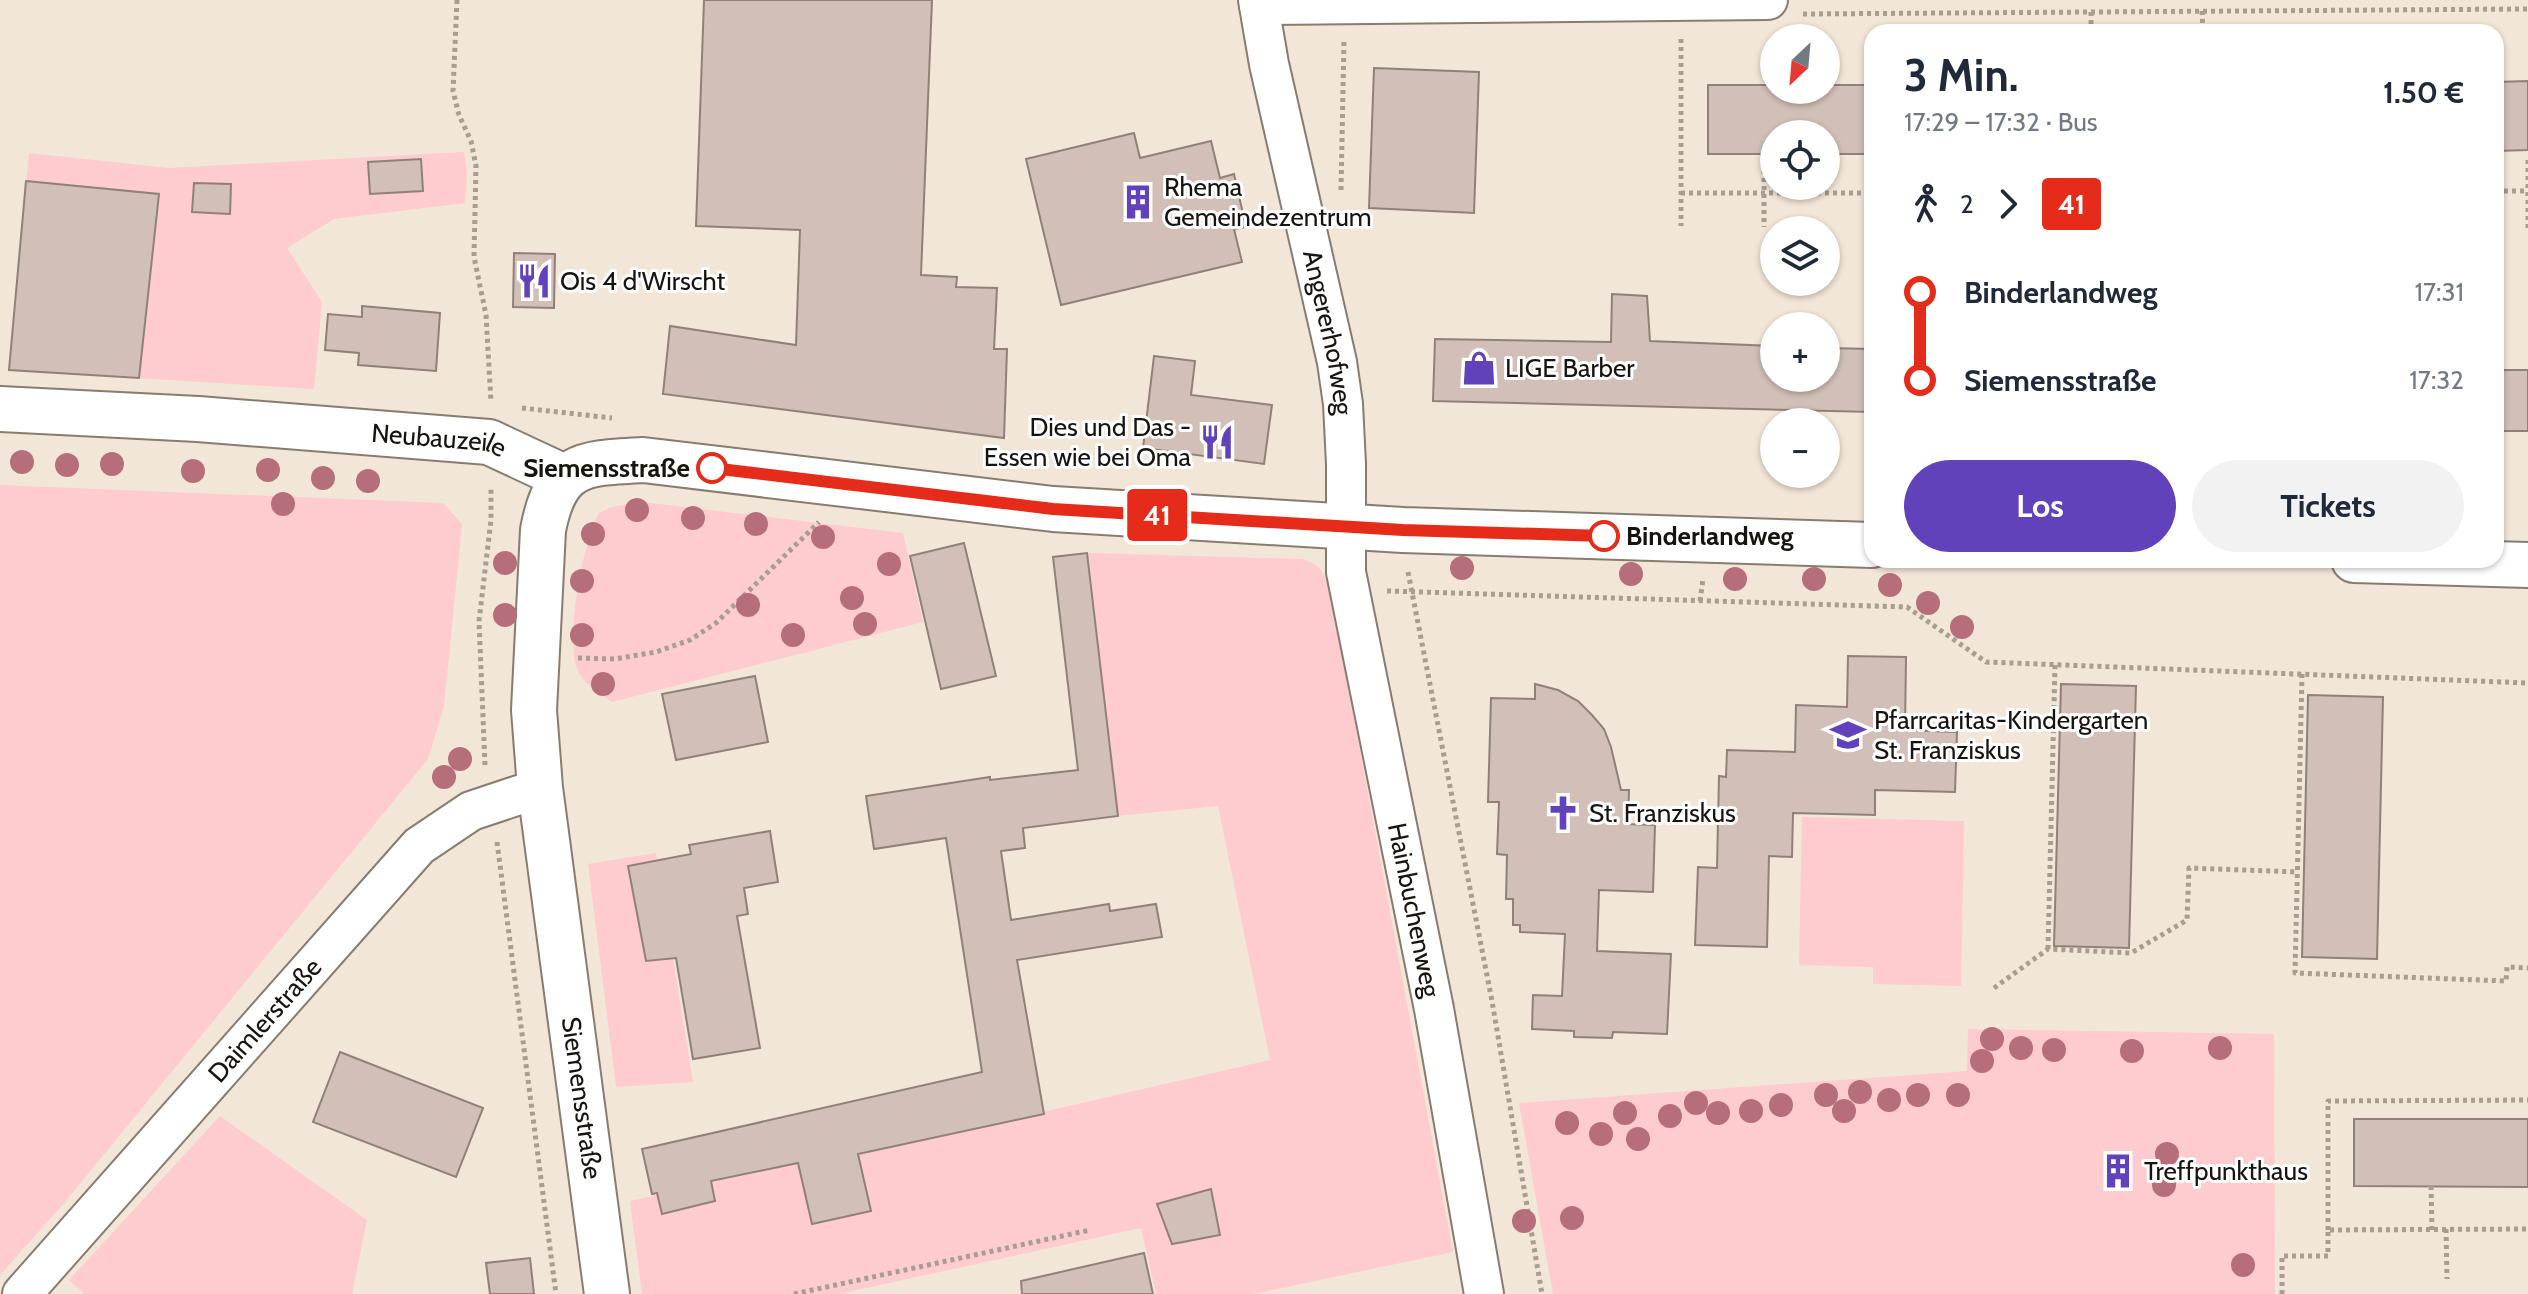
<!DOCTYPE html>
<html lang="de">
<head>
<meta charset="utf-8">
<style>
  :root { --surface:#fff; --page:#f2f2f3; --text:#1f2937; --muted:#747a83; --accent:#6142ba }
  body { margin:0; font-family:Cabin,sans-serif; background:var(--page); color:var(--text); height:100vh; display:flex; flex-direction:column; font-size:30px; white-space:nowrap }
  * { box-sizing:border-box; margin:0 }
  p { font-size:26px; color:var(--muted) }
  .icon { flex:none; width:44px; height:44px; fill:none; stroke:currentColor; stroke-width:2; stroke-linecap:round; stroke-linejoin:round }
  .map { position:relative; flex:1; overflow:hidden }
  .sheet { position:absolute; left:1864px; top:24px; width:640px; height:544px; display:flex; flex-direction:column; background:var(--surface); border-radius:24px; box-shadow:0 2px 6px #0004 }
  .sheet>* { flex:none }
  .badge { padding:0 16px; border-radius:6px; font-size:28px; line-height:52px }
  .needle { width:52px; rotate:206deg }
  .buttons { position:absolute; left:1760px; top:24px; display:grid; gap:16px }
  .buttons a { display:grid; place-items:center; width:80px; height:80px; border-radius:50%; background:var(--surface); box-shadow:0 2px 6px #0004; font-size:40px }
  .map>.badge { position:absolute; translate:-50% -50%; box-shadow:0 0 0 4px #fff }
  .legs { display:flex; align-items:center; gap:12px; height:88px; padding:0 40px; font-size:26px }
  .legs p { margin-inline-start:auto }
  .summary { display:flex; align-items:center; justify-content:space-between; height:136px; padding:0 40px }
  h1 { font-size:44px; font-weight:800; line-height:60px }
  .primary-button { display:flex; gap:16px; margin-top:auto; padding:16px 40px }
  .primary-button a { flex:1; height:92px; border-radius:48px; background:var(--accent); color:#fff; font-size:32px; font-weight:800; line-height:92px; text-align:center }
  .primary-button a+a { background:var(--page); color:var(--text) }
  ul { padding:0 40px; list-style:none }
  li { display:flex; align-items:center; gap:28px; height:88px; font-size:30px }
  li i { display:grid; place-items:center; width:12px; height:100%; margin:0 10px; background:currentColor }
  li i::after { content:''; width:20px; height:20px; margin:-10px; border:6px solid; border-radius:50%; background:var(--surface) }
  li p { margin-inline-start:auto }
  li:first-child i { background:linear-gradient(#0000 50%,currentColor 0) }
  li:last-child i { background:linear-gradient(currentColor 50%,#0000 0) }
  .map>svg:first-child { display:block }
</style>
</head>
<body>
<div class="map">
<svg width="2528" height="1294" viewBox="0 0 2528 1294">
  <rect width="100%" height="100%" fill="#f2e6d8"/>
  <!-- green -->
  <g fill="#fecbcf">
    <polygon points="464,152 467,173 465,203 334,219 287,248 322,302 314,389 9,370 29,153 169,168"/>
    <polygon points="0,485 443,503 462,524 444,706 428,759 65,1202 0,1275"/>
    <path d="M642,502L903,533L923,622L612,702C601,694 586,686 579,673C563,644 583,542 599,513L612,507Z"/>
    <path d="M1087,553L1302,559C1329,565 1327,587 1334,610L1453,1252L1253,1294H1156L1141,1228L839,1294H642L630,1201L798,1163L812,1224L871,1211L858,1154L1270,1060L1218,806L1117,816Z"/>
    <polygon points="1802,817 1964,821 1961,986 1873,984 1873,967 1799,965"/>
    <polygon points="656,853 693,1082 616,1087 588,864"/>
    <polygon points="1968,1029 2274,1034 2275,1294 1553,1294 1519,1103 1967,1071"/>
    <polygon points="220,1116 367,1220 352,1294 85,1294 69,1280"/>
  </g>
  <!-- building -->
  <g fill="#d1bfb8" stroke="#91807a" stroke-width="2">
    <polygon points="704,0 932,0 921,275 957,277 956,287 997,288 994,349 1007,349 1004,438 663,394 670,326 796,345 800,230 696,226"/>
    <polygon points="1374,68 1479,72 1474,213 1369,208"/>
    <polygon points="2528,81 2528,150 2496,151 2496,82"/>
    <polygon points="1708,85 1774,85 1774,90 1826,90 1826,85 1872,85 1872,154 1826,154 1826,134 1774,134 1774,154 1708,154"/>
    <polygon points="1134,133 1140,158 1211,141 1220,178 1234,174 1246,227 1234,229 1242,262 1061,305 1026,159"/>
    <polygon points="421,159 423,191 370,194 368,162"/>
    <polygon points="26,181 159,194 139,378 9,370"/>
    <polygon points="194,183 231,184 230,214 192,212"/>
    <polygon points="514,253 555,254 554,308 513,307"/>
    <polygon points="1612,294 1647,296 1650,341 1774,346 1774,378 1826,378 1826,348 1872,349 1872,412 1433,401 1435,339 1611,342"/>
    <polygon points="362,306 440,313 436,371 358,365 359,353 325,350 328,314 362,317"/>
    <polygon points="1154,356 1195,361 1191,395 1272,405 1264,464 1143,448"/>
    <rect x="2496" y="370" width="32" height="61"/>
    <polygon points="964,543 996,676 941,689 910,556"/>
    <polygon points="1087,553 1118,816 1023,828 1025,848 1001,851 1011,920 1109,904 1110,911 1156,904 1162,937 1017,960 1044,1114 858,1154 871,1211 812,1224 798,1163 711,1181 715,1201 662,1214 657,1193 652,1194 642,1149 982,1072 946,838 874,849 866,796 990,777 990,780 1078,770 1053,557"/>
    <polygon points="1848,656 1906,657 1905,730 1957,732 1955,792 1875,790 1875,815 1793,813 1792,857 1769,856 1767,947 1695,945 1698,867 1717,868 1719,776 1726,777 1727,750 1795,752 1796,705 1847,707"/>
    <polygon points="755,676 768,742 676,760 662,694"/>
    <polygon points="1535,684 1558,690 1578,701 1592,715 1604,729 1611,747 1621,790 1629,790 1628,824 1655,825 1653,892 1599,890 1597,951 1671,954 1667,1034 1613,1032 1612,1038 1574,1037 1574,1031 1532,1029 1533,995 1562,996 1565,934 1520,932 1520,925 1513,925 1513,899 1506,899 1507,855 1497,854 1499,802 1488,802 1491,698 1535,699"/>
    <polygon points="2061,684 2136,686 2129,948 2054,946"/>
    <polygon points="2308,695 2383,697 2377,959 2302,957"/>
    <polygon points="770,831 778,882 744,888 748,914 737,916 760,1048 693,1059 676,958 646,961 628,866 691,854 689,845"/>
    <polygon points="340,1052 483,1108 456,1177 313,1122"/>
    <polygon points="2354,1119 2528,1119 2528,1187 2354,1186"/>
    <polygon points="1211,1189 1220,1235 1172,1244 1157,1204"/>
    <polygon points="1144,1253 1153,1294 1022,1294 1021,1281"/>
    <polygon points="530,1258 534,1294 490,1294 486,1263"/>
  </g>
  <g fill="none" stroke-linecap="round" stroke-linejoin="round">
    <!-- minor casing -->
    <g stroke="#877c70" stroke-width="42">
      <g id="minor">
        <path id="s1" d="M1258,0L1269,64L1337,362L1343,404L1346,464V572L1434,1009L1484,1294"/>
        <polyline points="1259,5 1768,0"/>
        <path id="s2" d="M22,1294L419,846L471,811L540,788"/>
      </g>
    </g>
    <!-- tertiary casing -->
    <g stroke="#877c70" stroke-width="48">
      <g id="tertiary">
        <path id="s3" d="M0,409L198,419L489,442L564,477"/>
        <polyline points="2354,560 2528,565"/>
        <path d="M607,1294L540,788L534,710L543,530C556,463 582,463 643,460L1053,509L1403,530L1872,545"/>
      </g>
    </g>
    <!-- path -->
    <g stroke="#a79d92" stroke-width="5" stroke-dasharray="4 4" stroke-linecap="butt">
      <polyline points="457,0 453,91 459,115 471,141 476,166 474,257 486,315 491,402"/>
      <polyline points="2202,11 2203,32"/>
      <polyline points="2091,12 2091,32"/>
      <polyline points="1803,14 2528,9"/>
      <polyline points="1681,39 1681,226"/>
      <polyline points="1764,154 1764,227"/>
      <polyline points="1341,190 1344,40"/>
      <polyline points="2496,191 2528,191"/>
      <polyline points="1681,193 1872,193"/>
      <polyline points="2528,228 2528,160"/>
      <polyline points="522,408 612,418"/>
      <polyline points="1408,572 1492,1001 1542,1294"/>
      <polyline points="1387,591 1907,607 1986,662 2528,683"/>
      <polyline points="1700,601 1703,579"/>
      <polyline points="578,658 615,659 656,652 690,640 716,623 819,522"/>
      <polyline points="2302,674 2295,973 2506,981 2507,967 2528,968"/>
      <polyline points="485,765 479,621 491,520 491,487"/>
      <polyline points="497,842 556,1294"/>
      <polyline points="2048,949 2055,665"/>
      <polyline points="1994,988 2048,949 2131,953 2187,920 2189,868 2298,872"/>
      <polyline points="2431,1186 2432,1230"/>
      <polyline points="2446,1229 2447,1279"/>
      <polyline points="2328,1230 2328,1101 2528,1100"/>
      <polyline points="794,1294 1090,1230"/>
      <polyline points="2282,1294 2282,1256 2328,1256 2328,1230 2528,1229"/>
    </g>
    <!-- minor -->
    <use href="#minor" stroke="#fff" stroke-width="38"/>
    <!-- tertiary -->
    <use href="#tertiary" stroke="#fff" stroke-width="44"/>
  </g>
  <!-- trees -->
  <g fill="#b66f7a">
    <circle cx="22" cy="462" r="12"/>
    <circle cx="112" cy="464" r="12"/>
    <circle cx="67" cy="465" r="12"/>
    <circle cx="268" cy="470" r="12"/>
    <circle cx="193" cy="471" r="12"/>
    <circle cx="323" cy="478" r="12"/>
    <circle cx="368" cy="481" r="12"/>
    <circle cx="283" cy="504" r="12"/>
    <circle cx="637" cy="510" r="12"/>
    <circle cx="693" cy="518" r="12"/>
    <circle cx="756" cy="524" r="12"/>
    <circle cx="593" cy="534" r="12"/>
    <circle cx="823" cy="537" r="12"/>
    <circle cx="505" cy="563" r="12"/>
    <circle cx="889" cy="564" r="12"/>
    <circle cx="1462" cy="568" r="12"/>
    <circle cx="1631" cy="574" r="12"/>
    <circle cx="1735" cy="579" r="12"/>
    <circle cx="1814" cy="579" r="12"/>
    <circle cx="582" cy="581" r="12"/>
    <circle cx="1890" cy="585" r="12"/>
    <circle cx="852" cy="598" r="12"/>
    <circle cx="1928" cy="603" r="12"/>
    <circle cx="748" cy="605" r="12"/>
    <circle cx="505" cy="615" r="12"/>
    <circle cx="865" cy="624" r="12"/>
    <circle cx="1962" cy="627" r="12"/>
    <circle cx="582" cy="635" r="12"/>
    <circle cx="793" cy="635" r="12"/>
    <circle cx="603" cy="684" r="12"/>
    <circle cx="460" cy="759" r="12"/>
    <circle cx="444" cy="777" r="12"/>
    <circle cx="1992" cy="1039" r="12"/>
    <circle cx="2021" cy="1048" r="12"/>
    <circle cx="2220" cy="1048" r="12"/>
    <circle cx="2054" cy="1050" r="12"/>
    <circle cx="2132" cy="1051" r="12"/>
    <circle cx="1982" cy="1061" r="12"/>
    <circle cx="1860" cy="1092" r="12"/>
    <circle cx="1826" cy="1095" r="12"/>
    <circle cx="1918" cy="1095" r="12"/>
    <circle cx="1958" cy="1095" r="12"/>
    <circle cx="1889" cy="1100" r="12"/>
    <circle cx="1696" cy="1103" r="12"/>
    <circle cx="1781" cy="1105" r="12"/>
    <circle cx="1751" cy="1111" r="12"/>
    <circle cx="1844" cy="1111" r="12"/>
    <circle cx="1625" cy="1113" r="12"/>
    <circle cx="1718" cy="1113" r="12"/>
    <circle cx="1670" cy="1116" r="12"/>
    <circle cx="1567" cy="1123" r="12"/>
    <circle cx="1601" cy="1134" r="12"/>
    <circle cx="1638" cy="1139" r="12"/>
    <circle cx="2167" cy="1154" r="12"/>
    <circle cx="2164" cy="1185" r="12"/>
    <circle cx="1572" cy="1218" r="12"/>
    <circle cx="1524" cy="1221" r="12"/>
    <circle cx="2243" cy="1265" r="12"/>
  </g>
  <g fill="none" stroke-linecap="round" stroke-linejoin="round">
    <!-- line-1 casing -->
    <g stroke="#fff" stroke-width="18">
      <polyline id="line-1" points="712,468 1053,509 1403,530 1604,536"/>
    </g>
    <!-- line-1 -->
    <use href="#line-1" stroke="#e52c1a" stroke-width="12"/>
  </g>
  <!-- icons -->
  <defs>
    <g id="building-bare" transform="scale(2.76)"><path d="M-4-6H4V6H1V3H-1V6H-4ZM-2.5-4.3h1.7v1.8h-1.7ZM.8-4.3h1.7v1.8H.8ZM-2.5-1h1.7V.8h-1.7ZM.8-1h1.7V.8H.8Z" fill="#6142ba" stroke="#fff" stroke-width="2.5" paint-order="stroke"/></g>
    <g id="restaurant-bare" transform="scale(2.76)"><path d="M-5-6h1v4h1v-4h1v4h1v-4h1v5L-1.5 .5V6h-2V.5L-5-1ZM5-6V6H3V1.5H1.5Q1.5-4 5-6Z" fill="#6142ba" stroke="#fff" stroke-width="2.5" paint-order="stroke"/></g>
    <g id="shop-bare" transform="scale(2.76)"><path d="M-5-2.5h2.3a2.7 3.5 0 0 1 5.4 0H5L5.5 6h-11ZM-1.5-2.5h3a1.5 2.3 0 0 0-3 0Z" fill="#6142ba" stroke="#fff" stroke-width="2.5" paint-order="stroke"/></g>
    <g id="school-bare" transform="scale(2.76)"><path d="M0-5L7-2L0 1L-7-2ZM-4 1L0 2.5L4 1V4Q0 6-4 4Z" fill="#6142ba" stroke="#fff" stroke-width="2.5" paint-order="stroke"/></g>
    <g id="church-bare" transform="scale(2.76)"><path d="M-1.2-6h2.4v3.5h3.3v2.4h-3.3V6h-2.4V-.1h-3.3v-2.4h3.3Z" fill="#6142ba" stroke="#fff" stroke-width="2.5" paint-order="stroke"/></g>
  </defs>
  <g fill-rule="evenodd">
    <use href="#building-bare" x="1138" y="202"/>
    <use href="#restaurant-bare" x="534" y="281"/>
    <use href="#shop-bare" x="1479" y="368"/>
    <use href="#restaurant-bare" x="1217" y="442"/>
    <use href="#school-bare" x="1848" y="735"/>
    <use href="#church-bare" x="1563" y="813"/>
    <use href="#building-bare" x="2118" y="1171"/>
  </g>
  <!-- markers -->
  <g fill="#fff" stroke="#e52c1a" stroke-width="4">
    <circle cx="712" cy="468" r="14"/>
    <circle cx="1604" cy="536" r="14"/>
  </g>
  <g text-anchor="middle" dominant-baseline="central" stroke-width="6" stroke-linejoin="round" paint-order="stroke">
    <!-- poi labels -->
    <g font-size="26" fill="#17130e" stroke="#fff" text-anchor="start">
      <text x="1164" y="187">Rhema<tspan x="1164" dy="30">Gemeindezentrum</tspan></text>
      <text x="560" y="281">Ois 4 d'Wirscht</text>
      <text x="1505" y="368">LIGE Barber</text>
      <text x="1191" y="427" text-anchor="end">Dies und Das -<tspan x="1191" dy="30">Essen wie bei Oma</tspan></text>
      <text x="1874" y="720">Pfarrcaritas-Kindergarten<tspan x="1874" dy="30">St. Franziskus</tspan></text>
      <text x="1589" y="813">St. Franziskus</text>
      <text x="2144" y="1171">Treffpunkthaus</text>
    </g>
    <!-- street labels -->
    <g font-size="26" fill="#17130e" stroke="#fff">
      <text stroke="none"><textPath href="#s1" startOffset="340">Angererhofweg</textPath></text>
      <text stroke="none"><textPath href="#s3" startOffset="440">Neubauzeile</textPath></text>
      <text stroke="none"><textPath href="#s1" startOffset="926">Hainbuchenweg</textPath></text>
      <text stroke="none"><textPath href="#s2" startOffset="366">Daimlerstraße</textPath></text>
      <text transform="translate(582 1098) rotate(82)">Siemensstraße</text>
    </g>
    <!-- stop labels -->
    <g font-size="26" font-weight="bold" fill="#17130e" stroke="#fff" text-anchor="end">
      <text x="690" y="468">Siemensstraße</text>
      <text x="1626" y="536" text-anchor="start">Binderlandweg</text>
    </g>
  </g>
</svg>
<div class="buttons">
<a><svg class="needle" viewBox="-14 -14 28 28"><path d="M0-13l5 13h-10z" fill="#e53935"/><path d="M0 13l5-13h-10z" fill="#747a83"/></svg></a>
<a><svg class="icon" aria-label="locate" viewBox="0 0 24 24"><circle cx="12" cy="12" r="6"/><path d="M12 2v4M12 18v4M2 12h4M18 12h4"/></svg></a>
<a><svg class="icon" aria-label="layers" viewBox="0 0 24 24"><path d="M12 4l9 5-9 5-9-5zM3 14l9 5 9-5"/></svg></a>
<a>+</a>
<a>−</a>
</div>
<b class="badge" style="left:1157px;top:515px;background:#e52c1a;color:#fff">41</b>
<section class="sheet">
<div class="summary"><div><h1>3 Min.</h1><p>17:29 – 17:32 · Bus</p></div><b>1.50 €</b></div>
<div class="legs"><svg class="icon" aria-label="walk" viewBox="0 0 24 24"><circle cx="13" cy="4" r="2"/><path d="M13 8l-2 6 4 7M11 14l-3 7M7 12l3-4h3l4 4"/></svg>2<svg class="icon" aria-label="forward" viewBox="0 0 24 24"><path d="M9 5l7 7-7 7"/></svg><b class="badge" style="background:#e52c1a;color:#fff">41</b></div>
<ul>
<li><i style="color:#e52c1a"></i><b>Binderlandweg</b><p>17:31</p></li>
<li><i style="color:#e52c1a"></i><b>Siemensstraße</b><p>17:32</p></li>
</ul>
<div class="primary-button"><a>Los</a><a>Tickets</a></div>
</section>
</div>
</body>
</html>
